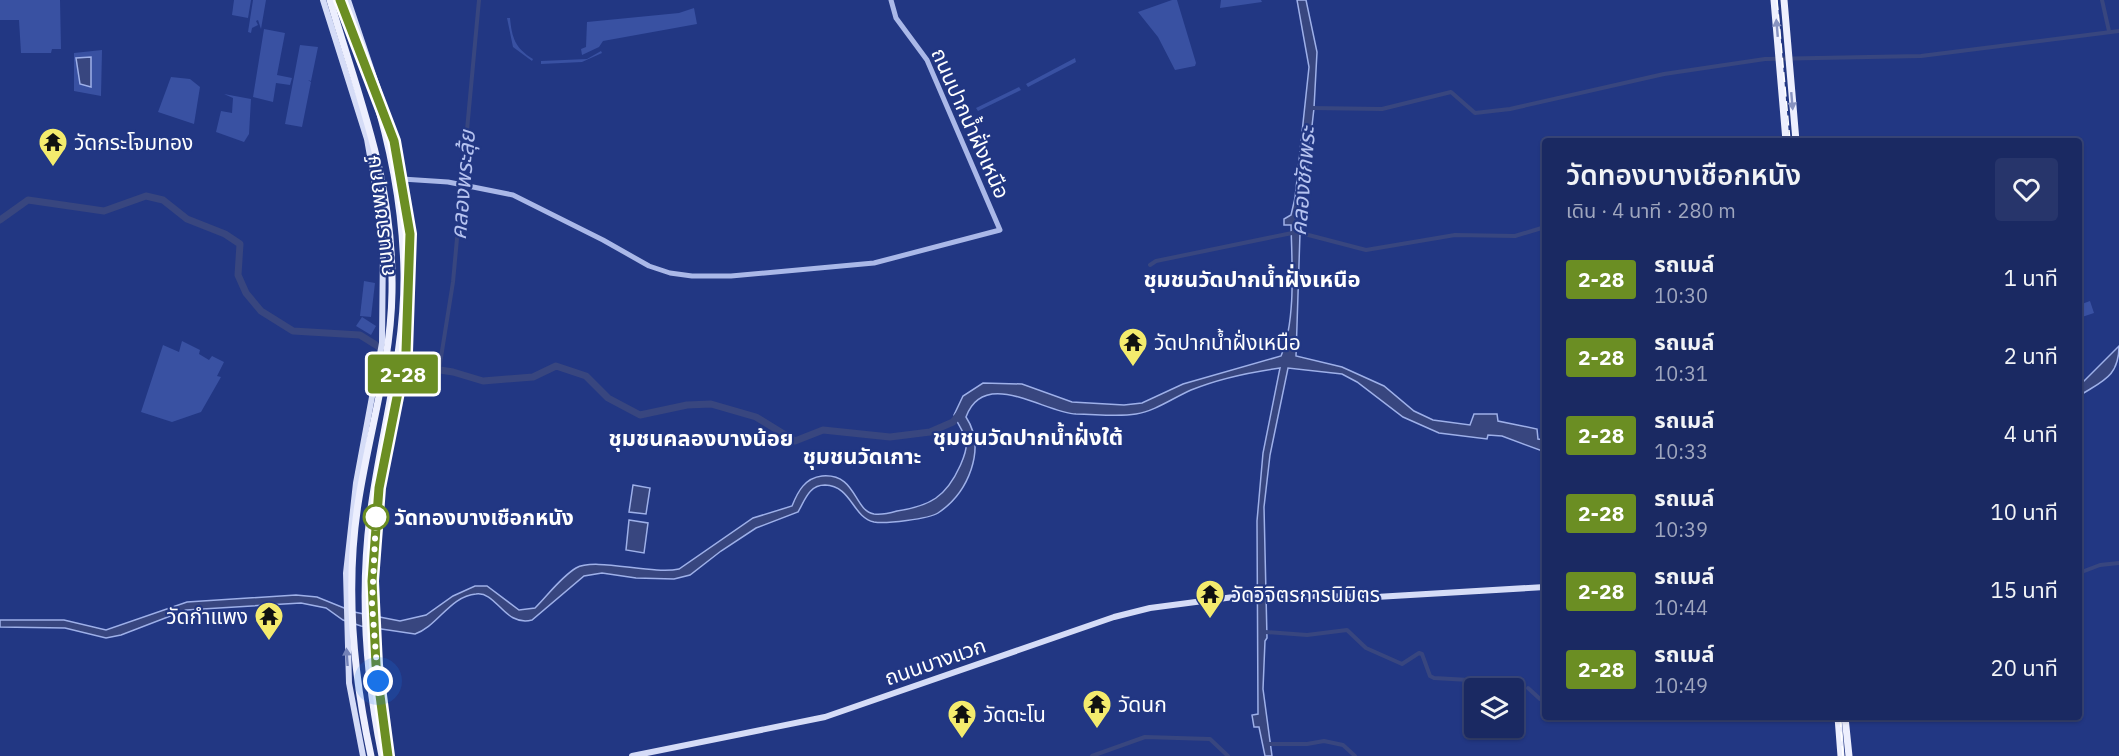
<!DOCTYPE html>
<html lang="th">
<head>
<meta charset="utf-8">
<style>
  :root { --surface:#1a2962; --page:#27356b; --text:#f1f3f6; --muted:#9fa6be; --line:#384577 }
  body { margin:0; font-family:"IBM Plex Sans","Noto Sans Thai",sans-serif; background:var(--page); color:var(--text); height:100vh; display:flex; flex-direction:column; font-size:22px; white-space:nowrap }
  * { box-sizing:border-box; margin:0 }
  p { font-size:20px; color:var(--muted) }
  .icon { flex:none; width:33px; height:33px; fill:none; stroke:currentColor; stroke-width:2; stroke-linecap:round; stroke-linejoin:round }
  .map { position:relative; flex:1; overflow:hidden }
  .details { position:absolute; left:1542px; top:138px; width:540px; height:582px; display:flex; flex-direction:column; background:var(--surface); border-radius:6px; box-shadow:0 2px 4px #0004,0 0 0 2px var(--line) }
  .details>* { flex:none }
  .badge { padding:0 12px; border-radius:4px; font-size:21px; line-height:39px }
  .fabs { position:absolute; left:1464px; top:678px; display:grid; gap:12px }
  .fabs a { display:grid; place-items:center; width:60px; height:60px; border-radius:6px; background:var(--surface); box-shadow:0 2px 4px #0004,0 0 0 2px var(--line); font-size:30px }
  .you { position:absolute; width:30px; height:30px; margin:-15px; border:4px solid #fff; border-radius:50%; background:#1a73e8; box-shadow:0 0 0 9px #1a73e833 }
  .map>.badge { position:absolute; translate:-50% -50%; box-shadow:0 0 0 3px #fff }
  .round { display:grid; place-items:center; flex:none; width:63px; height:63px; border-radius:6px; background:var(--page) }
  .head { display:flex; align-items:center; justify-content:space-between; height:102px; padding:0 24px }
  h1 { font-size:28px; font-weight:600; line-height:45px }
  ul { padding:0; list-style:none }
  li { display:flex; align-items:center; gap:18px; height:78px; padding:0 24px }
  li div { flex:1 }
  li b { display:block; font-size:22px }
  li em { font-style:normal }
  li .badge { min-width:66px; font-weight:700; text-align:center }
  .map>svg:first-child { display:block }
</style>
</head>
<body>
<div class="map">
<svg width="2119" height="756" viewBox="0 0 2119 756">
  <rect width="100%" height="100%" fill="#223783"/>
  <!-- green -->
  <g fill="#3951a2">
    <polygon points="0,0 60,0 61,49 52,49 51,53 21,53 19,20 0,20"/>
    <polygon points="234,0 251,0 248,18 232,15"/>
    <polygon points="253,0 266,0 261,29 258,20 256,21 258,25 252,28 251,33 248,32"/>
    <polygon points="1172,0 1177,0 1196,63 1195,66 1175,70 1158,37 1138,12"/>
    <polygon points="1221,0 1261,0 1262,2 1220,8"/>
    <polygon points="694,8 697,24 603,41 599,47 582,55 581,49 586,47 587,22 679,13"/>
    <path d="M507,18H510C512,38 515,48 533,59L532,61L513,47Z"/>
    <polygon points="264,29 285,33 277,75 292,78 290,85 276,83 273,102 253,97"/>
    <polygon points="300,45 318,47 311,81 308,80 311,82 302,127 285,124"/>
    <polygon points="102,50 101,96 74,91 74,53"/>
    <polygon points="601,51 602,53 582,62 541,64 541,61 587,59"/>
    <polygon points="1075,58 1076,62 1028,87 1026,84"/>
    <polygon points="171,77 190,79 200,87 194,124 158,112"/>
    <polygon points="1019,87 1021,90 978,111 976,108"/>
    <polygon points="224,94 251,99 249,134 244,142 216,132 221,111 232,113 233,98"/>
    <polygon points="364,281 375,283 371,317 360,316"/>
    <polygon points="2090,301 2094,313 2079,318 2079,305"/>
    <polygon points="362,317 376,326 371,335 356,326"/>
    <polygon points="182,341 200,350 199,354 209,360 212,356 224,362 217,376 221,377 201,412 172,422 141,412 163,345 179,352"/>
  </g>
  <!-- water -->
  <g fill="#38467f" stroke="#9eb0e9" stroke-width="1.5">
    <path d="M1297,0H1306L1317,52L1314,108L1300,233L1296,356L1342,367L1384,386L1414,411L1433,420L1470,425L1474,414H1497L1498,421L1537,429L1538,439L1545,440V452L1502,436L1488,435L1487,439L1439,433L1403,417L1357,382L1342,374L1288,368L1270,455L1264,507L1267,638L1265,641L1263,689L1272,756H1265L1259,727H1254L1252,715L1258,714L1257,521L1263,453L1280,368C1251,372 1218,379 1191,390C1173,398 1155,411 1136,414C1117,417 1095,414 1076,414C1045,413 984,367 966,417C987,449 968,493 938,513C929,519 885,524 874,522C852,517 852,486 825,485C809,485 805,500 798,512L756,528L721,551L690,575L674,579L636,578L602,573L584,576L532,620C504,627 497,591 476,594C450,596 437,627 415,634L361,626L343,620L326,608L301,603L186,610L121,635L106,638L65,628L0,627V620H64L106,630L187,602L296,595L317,597L354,612L400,621L426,615L453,596L475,586H487L519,610L535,608C548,595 561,577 576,568C595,557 652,575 679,569L753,518L792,506C798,491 805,478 822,476C857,473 853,510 874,514C881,515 890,513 897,511C930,506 946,497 960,466C963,459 968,449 966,440C964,432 957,423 954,415L963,396L983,383L1022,384L1072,402L1124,405L1142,403L1183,384L1281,356C1296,321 1292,265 1291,225H1284V219L1291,215L1295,198L1309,67Z"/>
    <polygon points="91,57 91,87 80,84 76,58"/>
    <path d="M2119,346C2119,377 2102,381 2079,396V386Z"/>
    <polygon points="633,485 650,488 646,514 629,512"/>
    <polygon points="629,520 648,523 644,553 626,550"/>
  </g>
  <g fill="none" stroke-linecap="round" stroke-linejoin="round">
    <!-- canal -->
    <g stroke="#38467f" stroke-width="4">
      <polyline points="2102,0 2109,31"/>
      <polyline points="1311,108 1382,109 1451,92 1475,113 1510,109 1664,74 1765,59 1921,56 2119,31"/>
      <polyline points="1150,265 1156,261 1297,232 1366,250 1455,235 1515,236 1545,227"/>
      <polyline points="439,370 453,282 479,0"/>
      <polyline points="2079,573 2100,565 2119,563"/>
      <polyline points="1265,632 1307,635 1347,630 1366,648 1402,664 1419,653 1422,654 1430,676 1434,678 1522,683"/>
      <polyline points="1528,688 1540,699 1545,699"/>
      <polyline points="1267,744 1307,744 1324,741 1343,745 1355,756"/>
      <polyline points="1092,756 1145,737 1210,739 1228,756"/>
    </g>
    <!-- river -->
    <polyline stroke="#38467f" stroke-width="7" points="0,220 28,200 104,211 146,196 163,200 187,219 225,234 240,244 238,275 246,293 261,311 293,331 360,335 408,365 453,372 483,381 533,377 556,366 586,376 608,398 640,415 687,405 711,404 756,417 795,441 823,430 890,437 930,432 953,422 961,412"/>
    <!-- tertiary -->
    <polyline stroke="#aab8e8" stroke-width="5" points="402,179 448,182 513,195 603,240 649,266 670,273 692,276 731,276 874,263 1000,230 927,60 896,18 891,0"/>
    <!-- secondary -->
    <g stroke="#d5dcf7" stroke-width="6">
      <polyline points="323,0 367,139 380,214"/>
      <polyline points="348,0 388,119"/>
      <polyline points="363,756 349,683 346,573 356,483 382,343 383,245"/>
      <path d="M388,756C377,678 368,603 375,525C380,473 395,424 403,372C416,294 412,214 393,137"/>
      <polyline points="632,756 825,717 1114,617 1150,608 1249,595 1376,597 1545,587"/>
    </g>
    <!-- primary -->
    <g stroke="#edeffe" stroke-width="7">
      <path d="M330,0C360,102 394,182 392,292C391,362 370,429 359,498C345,582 353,673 371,756"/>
      <path d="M340,0C349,30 363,59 373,90C391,148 403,211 404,273C405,356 380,435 370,516C360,596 366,677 382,756"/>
      <polyline points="1774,0 1786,141"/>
      <polyline points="1784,0 1796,141"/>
      <polyline points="384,115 394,141"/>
      <polyline points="383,205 384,250"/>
      <polyline points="1838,717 1841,756"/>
      <polyline points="1845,717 1849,756"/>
    </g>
    <!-- rail -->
    <g stroke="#fff" stroke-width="1.5" stroke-dasharray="10 4.5" stroke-linecap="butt">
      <polyline points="1777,0 1790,141"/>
      <polyline points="1840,717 1843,756"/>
    </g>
  </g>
  <!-- one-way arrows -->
  <defs><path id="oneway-solid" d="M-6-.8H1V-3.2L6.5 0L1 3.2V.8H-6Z" transform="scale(1.5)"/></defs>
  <g fill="#8893c0">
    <use href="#oneway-solid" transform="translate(1777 28) rotate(-95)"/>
    <use href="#oneway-solid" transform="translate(1792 101) rotate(85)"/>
  </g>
  <use fill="#7381b7" href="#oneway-solid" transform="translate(347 657) rotate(-94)"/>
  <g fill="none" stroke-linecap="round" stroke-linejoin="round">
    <!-- line casing -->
    <g stroke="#fff" stroke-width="14">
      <polyline id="line" points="340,0 394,141 410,234 406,352 379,488 372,581 376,665 388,756"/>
    </g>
    <!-- line -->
    <use href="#line" stroke="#6b8e23" stroke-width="9"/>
    <!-- walk -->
    <polyline stroke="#fff" stroke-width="6" stroke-dasharray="0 10.8" points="376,517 372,604 378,681"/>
  </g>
  <!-- icons -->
  <defs>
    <g id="temple-pin" transform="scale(1.5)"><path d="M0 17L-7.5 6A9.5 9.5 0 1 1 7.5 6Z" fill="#f4eb6d" stroke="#223783"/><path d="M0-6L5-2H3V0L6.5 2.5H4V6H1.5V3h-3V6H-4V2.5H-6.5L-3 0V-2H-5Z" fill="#111"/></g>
  </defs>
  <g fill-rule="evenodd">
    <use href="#temple-pin" x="53" y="142"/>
    <use href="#temple-pin" x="1133" y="342"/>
    <use href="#temple-pin" x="1210" y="594"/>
    <use href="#temple-pin" x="269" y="616"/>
    <use href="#temple-pin" x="1097" y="704"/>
    <use href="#temple-pin" x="962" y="714"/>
  </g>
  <!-- markers -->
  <circle fill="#fff" stroke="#6b8e23" stroke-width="3" cx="376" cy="517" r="12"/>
  <g text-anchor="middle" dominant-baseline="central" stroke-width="4.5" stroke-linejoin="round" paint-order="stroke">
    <!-- street labels -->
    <g font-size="21" fill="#fff" stroke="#223783">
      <text transform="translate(971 123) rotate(66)">ถนนปากน้ำฝั่งเหนือ</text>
      <text transform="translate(379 216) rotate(-97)">ถนนราชพฤกษ์</text>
      <text transform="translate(935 661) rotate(-19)">ถนนบางแวก</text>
    </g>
    <!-- poi labels -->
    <g font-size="21" fill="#fff" stroke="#223783" text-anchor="start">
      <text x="74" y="142">วัดกระโจมทอง</text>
      <text x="1154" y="342">วัดปากน้ำฝั่งเหนือ</text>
      <text x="1231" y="594">วัดวิจิตรการนิมิตร</text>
      <text x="248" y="616" text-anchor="end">วัดกำแพง</text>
      <text x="1118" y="704">วัดนก</text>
      <text x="983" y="714">วัดตะโน</text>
    </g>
    <!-- stop labels -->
    <g font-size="21" font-weight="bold" fill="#fff" stroke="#223783" text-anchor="start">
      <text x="394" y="517">วัดทองบางเชือกหนัง</text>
    </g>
    <!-- water labels -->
    <g font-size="22" font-style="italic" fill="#b6c3f0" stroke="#223783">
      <text transform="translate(1302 181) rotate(-85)">คลองชักพระ</text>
      <text transform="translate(462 185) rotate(-85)">คลองพระลุ้ย</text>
    </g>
    <!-- neighbourhood labels -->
    <g font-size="22" font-weight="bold" fill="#fff" stroke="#223783">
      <text x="1252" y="278">ชุมชนวัดปากน้ำฝั่งเหนือ</text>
      <text x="1028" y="436">ชุมชนวัดปากน้ำฝั่งใต้</text>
      <text x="701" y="437">ชุมชนคลองบางน้อย</text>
      <text x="862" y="455">ชุมชนวัดเกาะ</text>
    </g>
  </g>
</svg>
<div class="fabs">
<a><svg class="icon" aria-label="layers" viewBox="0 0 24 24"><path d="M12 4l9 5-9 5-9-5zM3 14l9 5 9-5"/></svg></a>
</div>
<div class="you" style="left:378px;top:681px"></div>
<b class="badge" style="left:403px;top:374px;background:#6b8e23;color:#fff">2-28</b>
<section class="details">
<div class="head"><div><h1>วัดทองบางเชือกหนัง</h1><p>เดิน · 4 นาที · 280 m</p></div><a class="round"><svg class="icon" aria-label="heart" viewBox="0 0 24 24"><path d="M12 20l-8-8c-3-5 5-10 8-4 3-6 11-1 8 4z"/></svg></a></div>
<ul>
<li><span class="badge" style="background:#6b8e23;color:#fff">2-28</span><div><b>รถเมล์</b><p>10:30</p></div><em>1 นาที</em></li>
<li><span class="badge" style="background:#6b8e23;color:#fff">2-28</span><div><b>รถเมล์</b><p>10:31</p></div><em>2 นาที</em></li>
<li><span class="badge" style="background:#6b8e23;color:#fff">2-28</span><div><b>รถเมล์</b><p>10:33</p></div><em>4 นาที</em></li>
<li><span class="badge" style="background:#6b8e23;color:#fff">2-28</span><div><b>รถเมล์</b><p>10:39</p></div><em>10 นาที</em></li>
<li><span class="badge" style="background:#6b8e23;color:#fff">2-28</span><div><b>รถเมล์</b><p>10:44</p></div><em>15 นาที</em></li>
<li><span class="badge" style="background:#6b8e23;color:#fff">2-28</span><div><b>รถเมล์</b><p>10:49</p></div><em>20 นาที</em></li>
</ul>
</section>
</div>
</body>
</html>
